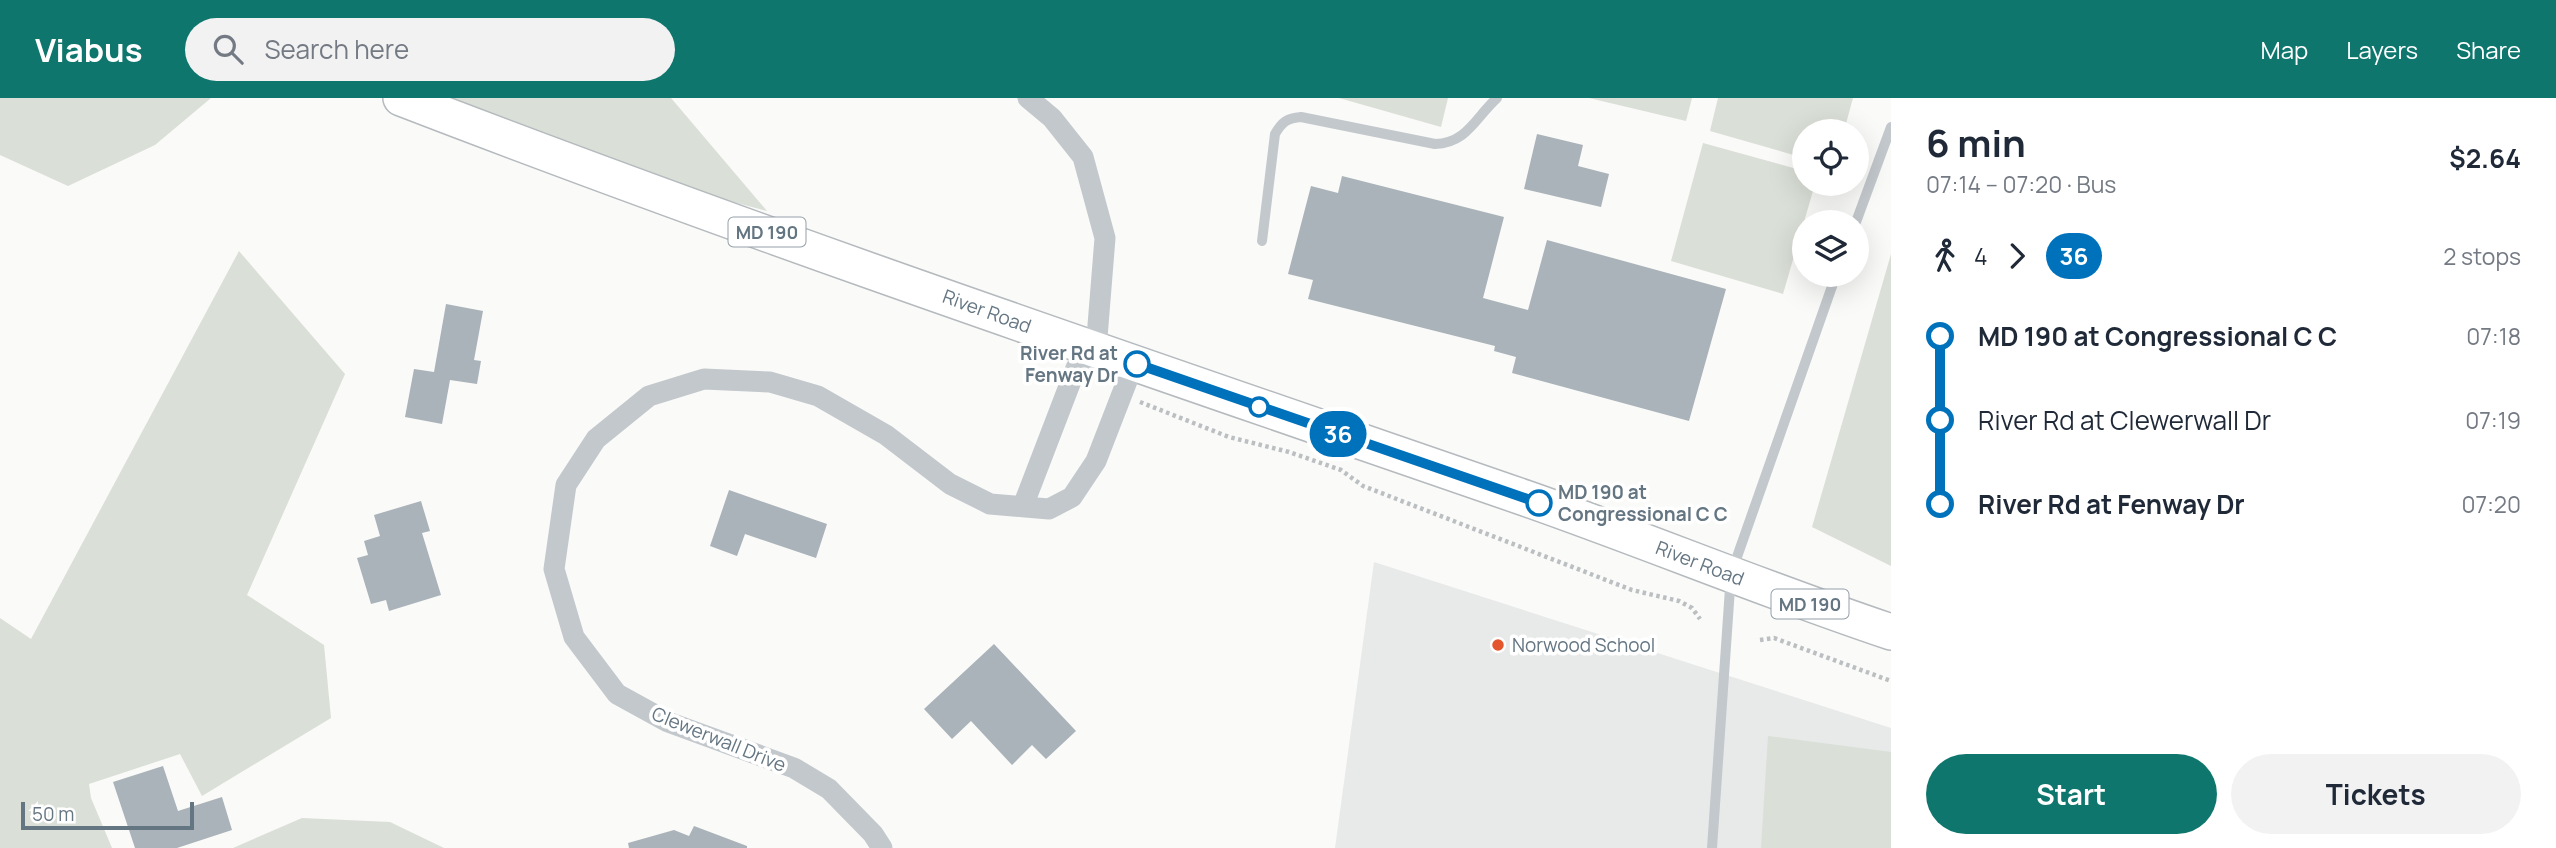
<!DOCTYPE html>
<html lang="en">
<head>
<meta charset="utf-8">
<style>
  :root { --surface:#fff; --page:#f2f2f3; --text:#1f2937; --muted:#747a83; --accent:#0f766e }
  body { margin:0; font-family:Manrope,sans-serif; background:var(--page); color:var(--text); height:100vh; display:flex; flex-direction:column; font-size:26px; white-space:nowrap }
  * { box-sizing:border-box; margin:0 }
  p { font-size:23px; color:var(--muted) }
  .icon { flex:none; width:38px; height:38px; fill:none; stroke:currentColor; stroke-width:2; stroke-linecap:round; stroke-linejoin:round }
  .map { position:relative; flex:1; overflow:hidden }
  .details { display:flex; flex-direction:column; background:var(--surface); width:665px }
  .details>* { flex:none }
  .badge { padding:0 14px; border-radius:23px; font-size:24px; line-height:46px }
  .buttons { position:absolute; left:1792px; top:21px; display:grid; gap:14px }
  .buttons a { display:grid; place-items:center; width:77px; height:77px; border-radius:50%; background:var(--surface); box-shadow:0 7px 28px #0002; font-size:35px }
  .scale { position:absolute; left:21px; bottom:18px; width:173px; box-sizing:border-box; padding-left:7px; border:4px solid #657683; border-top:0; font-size:19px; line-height:24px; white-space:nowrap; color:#657683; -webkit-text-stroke:5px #fff; paint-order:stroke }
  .map>.badge { position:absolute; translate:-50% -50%; box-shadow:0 0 0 4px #fff }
  .legs { display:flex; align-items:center; gap:10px; height:77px; padding:0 35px; font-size:23px }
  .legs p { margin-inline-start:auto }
  .headline { display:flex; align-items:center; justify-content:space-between; height:119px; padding:0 35px }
  h1 { font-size:38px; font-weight:700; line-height:52px }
  .primary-button { display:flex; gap:14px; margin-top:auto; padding:14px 35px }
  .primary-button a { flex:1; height:80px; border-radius:42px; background:var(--accent); color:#fff; font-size:28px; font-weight:700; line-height:80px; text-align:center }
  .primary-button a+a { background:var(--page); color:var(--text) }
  ul { padding:0 35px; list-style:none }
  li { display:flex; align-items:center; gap:24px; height:84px; font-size:26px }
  li i { display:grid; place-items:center; width:10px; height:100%; margin:0 9px; background:currentColor }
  li i::after { content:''; width:18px; height:18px; margin:-9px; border:5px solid; border-radius:50%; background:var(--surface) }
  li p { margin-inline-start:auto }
  li:first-child i { background:linear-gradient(#0000 50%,currentColor 0) }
  li:last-child i { background:linear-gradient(currentColor 50%,#0000 0) }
  header { display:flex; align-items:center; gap:42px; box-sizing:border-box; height:98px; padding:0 35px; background:var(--accent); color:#fff }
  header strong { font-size:33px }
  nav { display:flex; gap:38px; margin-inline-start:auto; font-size:24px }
  .search { width:490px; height:63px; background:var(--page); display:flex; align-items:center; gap:18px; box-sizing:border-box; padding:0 24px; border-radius:38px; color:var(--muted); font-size:26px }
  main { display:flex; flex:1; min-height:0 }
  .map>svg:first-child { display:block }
</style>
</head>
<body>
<header>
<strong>Viabus</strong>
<div class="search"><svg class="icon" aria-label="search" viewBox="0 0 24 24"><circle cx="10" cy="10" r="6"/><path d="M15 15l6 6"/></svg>Search here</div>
<nav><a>Map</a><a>Layers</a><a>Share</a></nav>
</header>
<main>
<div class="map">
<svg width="1891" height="750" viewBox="0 0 1891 750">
  <rect width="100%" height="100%" fill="#fafaf8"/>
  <!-- built -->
  <polygon fill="#e8e9e9" points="1374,464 1891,630 1891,750 1335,750"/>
  <!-- green -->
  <g fill="#dadfd7">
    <polygon points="0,0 211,0 155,47 68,88 0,57"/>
    <polygon points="401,0 671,0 767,113 528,49"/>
    <polygon points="1339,0 1448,0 1441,29"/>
    <polygon points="1589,0 1692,0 1686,23"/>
    <polygon points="1718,0 1853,0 1844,33 1804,33 1804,60 1710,33"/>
    <polygon points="1703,45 1804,73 1804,86 1815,86 1783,196 1671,163"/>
    <polygon points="239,153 345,276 247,497 324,547 331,620 202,698 180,656 89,686 91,700 112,750 0,750 0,520 31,541"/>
    <polygon points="1891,156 1891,468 1812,429"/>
    <polygon points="1768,638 1891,654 1891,750 1761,750"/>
    <polygon points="302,720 390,724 444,750 233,750"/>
  </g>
  <!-- building -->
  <g fill="#aab3b9">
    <polygon points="1537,36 1583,47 1578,68 1609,76 1601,109 1524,91"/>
    <polygon points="1342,78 1504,119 1483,200 1528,212 1547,142 1726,191 1689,323 1512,275 1516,259 1494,253 1495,248 1308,201 1313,182 1288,176 1311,88 1338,95"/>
    <polygon points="446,206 483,213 474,262 481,263 477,286 450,282 442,326 405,319 414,271 434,274"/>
    <polygon points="729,392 827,426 816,460 745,436 737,458 710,448"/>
    <polygon points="421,403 430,433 422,435 441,497 389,513 386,502 371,506 357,460 368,457 364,443 380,438 374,417"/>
    <polygon points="994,546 1076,633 1046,661 1032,647 1012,667 971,623 952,641 924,611"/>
    <polygon points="163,668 178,713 222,699 232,732 177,750 135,750 113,684"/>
    <polygon points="694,728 747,748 747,750 629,750 628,745 674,732 689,738"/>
  </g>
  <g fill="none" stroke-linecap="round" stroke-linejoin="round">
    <!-- primary casing -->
    <g stroke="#b5babe" stroke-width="38">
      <path id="primary" d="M401,0C772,143 1149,270 1525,400C1648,443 1768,493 1891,534"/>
    </g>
    <!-- path -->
    <g stroke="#bbbfc2" stroke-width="4.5" stroke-dasharray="3.5 3.5" stroke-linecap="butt">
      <polyline points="1140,304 1229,339 1289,354 1341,372 1363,388 1632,492 1679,503 1692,510 1700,521"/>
      <polyline points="1760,542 1774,540 1891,583"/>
    </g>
    <!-- lane -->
    <g stroke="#c3c8cc" stroke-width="10">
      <polyline points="1856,124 1891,29"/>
      <path d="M1262,143L1275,36C1282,24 1287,20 1301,19L1435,46C1467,45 1475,20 1497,0"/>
      <polyline points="1712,750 1731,476 1836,177"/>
    </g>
    <!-- street -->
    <g stroke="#c3c8cc" stroke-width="21">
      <polyline points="1023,408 1076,270 1096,252 1105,140 1083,59 1052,20 1028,0"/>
      <polyline points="882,750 873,736 829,691 794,670 668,624 617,596 574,539 554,471 566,387 596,341 649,298 704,281 770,284 818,298 886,337 950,386 990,406 1049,411 1072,399 1096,363 1134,265"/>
    </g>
    <!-- primary -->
    <use href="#primary" stroke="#fff" stroke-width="35"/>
  </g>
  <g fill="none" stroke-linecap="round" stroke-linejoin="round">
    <!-- line-1 casing -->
    <g stroke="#fff" stroke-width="16">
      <polyline id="line-1" points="1137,266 1539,405"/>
    </g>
    <!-- line-1 -->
    <use href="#line-1" stroke="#0072bc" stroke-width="10"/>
  </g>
  <!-- markers -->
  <g fill="#fff" stroke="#0072bc" stroke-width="3.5">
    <circle cx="1137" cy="266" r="12"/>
    <circle cx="1259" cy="309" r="9"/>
    <circle cx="1539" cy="405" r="12"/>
  </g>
  <circle fill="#e4572e" stroke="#fff" stroke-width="2.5" cx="1498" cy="547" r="7"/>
  <g text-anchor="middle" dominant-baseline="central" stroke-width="7" stroke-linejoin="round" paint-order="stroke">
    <!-- shield labels -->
    <g fill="#fff" stroke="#939fa8" stroke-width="2">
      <rect x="728.5" y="119.5" width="77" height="29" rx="5"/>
      <rect x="1771.5" y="491.5" width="77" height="29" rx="5"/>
    </g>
    <g font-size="18" font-weight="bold" fill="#657683">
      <text x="767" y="134">MD 190</text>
      <text x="1810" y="506">MD 190</text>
    </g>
    <!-- street labels -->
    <g font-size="19" fill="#657683" stroke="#fff">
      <text transform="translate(987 213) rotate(20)">River Road</text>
      <text transform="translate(1700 465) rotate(21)">River Road</text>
      <text transform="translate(719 641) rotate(22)">Clewerwall Drive</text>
    </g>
    <!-- stop labels -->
    <g font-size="19" font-weight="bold" fill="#657683" stroke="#fff" text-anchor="end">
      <text x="1118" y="255">River Rd at<tspan x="1118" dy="22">Fenway Dr</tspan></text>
      <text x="1558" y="394" text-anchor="start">MD 190 at<tspan x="1558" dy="22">Congressional C C</tspan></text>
    </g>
    <!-- poi labels -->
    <g font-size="19" fill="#657683" stroke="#fff" text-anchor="start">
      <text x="1512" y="547">Norwood School</text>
    </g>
  </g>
</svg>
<div class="buttons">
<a><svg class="icon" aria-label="locate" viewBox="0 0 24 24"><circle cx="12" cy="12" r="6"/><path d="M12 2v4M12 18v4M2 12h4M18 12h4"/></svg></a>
<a><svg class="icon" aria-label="layers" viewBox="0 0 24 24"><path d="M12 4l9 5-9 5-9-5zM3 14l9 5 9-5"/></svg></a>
</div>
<div class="scale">50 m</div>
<b class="badge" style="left:1338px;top:336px;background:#0072bc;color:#fff">36</b>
</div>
<section class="details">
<div class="headline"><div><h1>6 min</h1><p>07:14 – 07:20 · Bus</p></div><b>$2.64</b></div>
<div class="legs"><svg class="icon" aria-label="walk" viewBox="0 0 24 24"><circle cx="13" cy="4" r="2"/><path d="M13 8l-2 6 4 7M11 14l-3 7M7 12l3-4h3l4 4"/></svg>4<svg class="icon" aria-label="forward" viewBox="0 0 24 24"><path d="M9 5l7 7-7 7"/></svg><b class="badge" style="background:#0072bc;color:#fff">36</b><p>2 stops</p></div>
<ul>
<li><i style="color:#0072bc"></i><b>MD 190 at Congressional C C</b><p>07:18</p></li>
<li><i style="color:#0072bc"></i><span>River Rd at Clewerwall Dr</span><p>07:19</p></li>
<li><i style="color:#0072bc"></i><b>River Rd at Fenway Dr</b><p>07:20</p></li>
</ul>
<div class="primary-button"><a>Start</a><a>Tickets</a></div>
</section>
</main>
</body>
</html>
